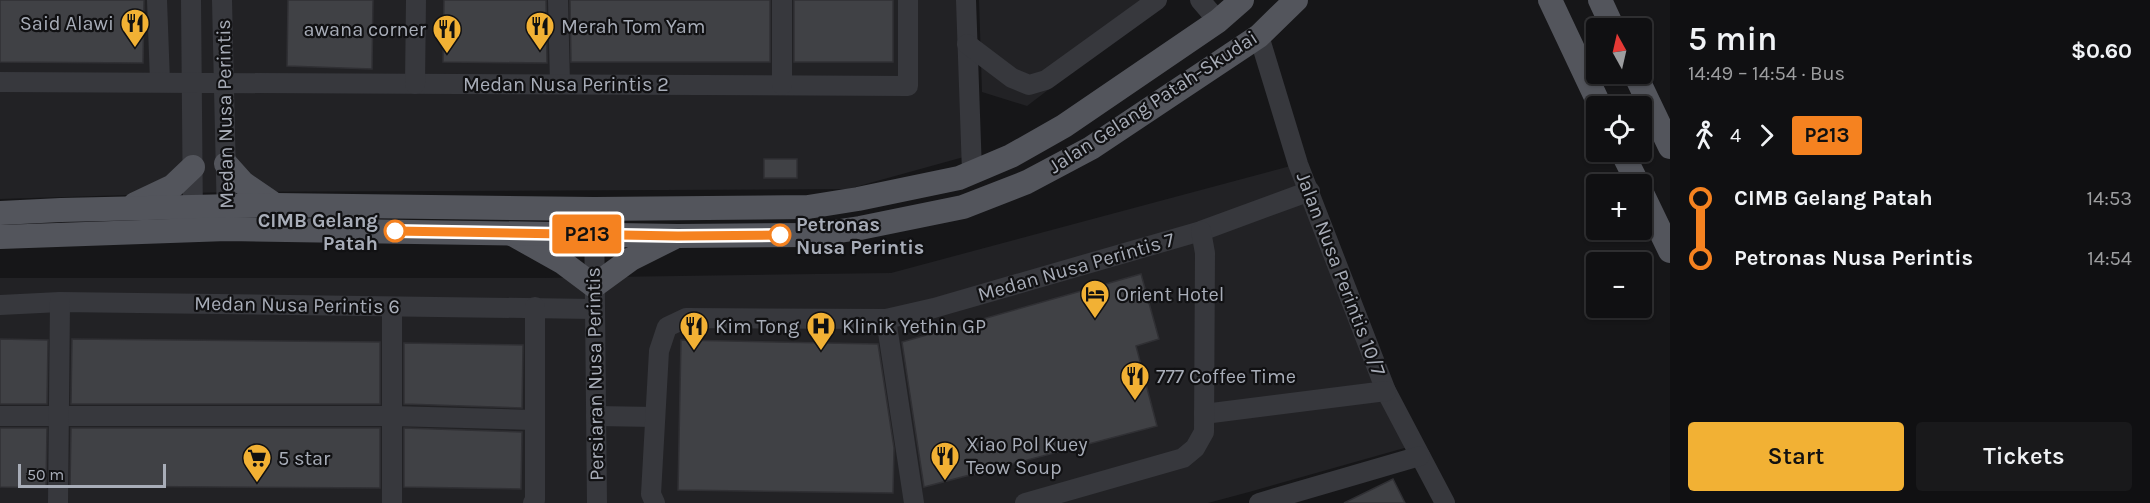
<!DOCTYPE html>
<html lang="en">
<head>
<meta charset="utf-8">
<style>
  :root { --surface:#101012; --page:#19191b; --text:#f1f3f6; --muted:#9c9d9f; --line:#303032; --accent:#f2b134 }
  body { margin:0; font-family:Karla,sans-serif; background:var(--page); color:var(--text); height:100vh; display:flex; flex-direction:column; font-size:22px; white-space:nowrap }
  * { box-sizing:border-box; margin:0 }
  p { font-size:20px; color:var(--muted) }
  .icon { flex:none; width:33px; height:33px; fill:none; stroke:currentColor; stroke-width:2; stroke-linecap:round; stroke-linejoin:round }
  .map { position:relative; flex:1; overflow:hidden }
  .panel { display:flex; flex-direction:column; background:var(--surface); width:480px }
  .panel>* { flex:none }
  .badge { padding:0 12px; border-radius:4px; font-size:21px; line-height:39px }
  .needle { width:39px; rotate:352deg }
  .tools { position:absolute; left:1586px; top:18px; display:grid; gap:12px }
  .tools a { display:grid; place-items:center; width:66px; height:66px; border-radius:6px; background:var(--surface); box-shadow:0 2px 4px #0004,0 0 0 2px var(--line); font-size:30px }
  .scale { position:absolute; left:18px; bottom:15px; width:148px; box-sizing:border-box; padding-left:6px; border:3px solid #a8adb8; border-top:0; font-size:16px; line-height:21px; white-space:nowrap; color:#a8adb8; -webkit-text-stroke:4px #111113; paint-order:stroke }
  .map>.badge { position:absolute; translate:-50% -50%; box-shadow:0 0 0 3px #fff }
  .legs { display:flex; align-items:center; gap:9px; height:66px; padding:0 18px; font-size:20px }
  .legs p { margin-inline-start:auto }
  .summary { display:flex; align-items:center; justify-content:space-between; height:102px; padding:0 18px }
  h1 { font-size:33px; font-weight:600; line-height:45px }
  .button { display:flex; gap:12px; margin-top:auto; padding:12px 18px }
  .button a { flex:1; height:69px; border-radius:6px; background:var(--accent); color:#111; font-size:24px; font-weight:600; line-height:69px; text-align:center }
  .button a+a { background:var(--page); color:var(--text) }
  ul { padding:0 18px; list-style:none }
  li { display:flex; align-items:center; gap:21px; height:60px; font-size:22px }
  li i { display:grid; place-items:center; width:9px; height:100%; margin:0 8px; background:currentColor }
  li i::after { content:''; width:15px; height:15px; margin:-8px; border:4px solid; border-radius:50%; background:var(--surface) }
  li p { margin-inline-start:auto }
  li:first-child i { background:linear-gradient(#0000 50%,currentColor 0) }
  li:last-child i { background:linear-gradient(currentColor 50%,#0000 0) }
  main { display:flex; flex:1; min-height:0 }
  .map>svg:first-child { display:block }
</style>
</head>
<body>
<main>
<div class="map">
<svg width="1670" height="503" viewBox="0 0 1670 503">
  <rect width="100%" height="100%" fill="#161618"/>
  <!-- built -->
  <g fill="#222225">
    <polygon points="0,0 966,0 971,155 848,189 227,192 0,199"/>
    <polygon points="979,0 1166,0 1027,106 982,92"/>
    <polygon points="1298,164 1415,445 1249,492 1208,503 0,503 0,278 542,278 891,273"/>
  </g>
  <!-- building -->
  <g fill="#404145" stroke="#303034" stroke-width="1.5">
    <polygon points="0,0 144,0 143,63 0,62"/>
    <polygon points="288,0 373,0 372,69 287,66"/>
    <polygon points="444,0 546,0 547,63 443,62"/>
    <polygon points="570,0 770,0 770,62 571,62"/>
    <rect x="794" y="0" width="99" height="62"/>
    <rect x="764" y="159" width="33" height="19"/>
    <polygon points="1141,274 1159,339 1136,346 1157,426 924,487 902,342"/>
    <polygon points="0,339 48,340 47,404 0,404"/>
    <polygon points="72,339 380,342 380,404 71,404"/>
    <polygon points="681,340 878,344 894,448 893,493 678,490"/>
    <polygon points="404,343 523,345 522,408 404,404"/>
    <polygon points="0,428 47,428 46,488 0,487"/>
    <polygon points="71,428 380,428 380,488 70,486"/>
    <polygon points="404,428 522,432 521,489 404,487"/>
    <polygon points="1393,479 1405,503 1344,503"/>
  </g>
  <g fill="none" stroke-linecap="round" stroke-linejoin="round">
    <!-- minor -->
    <g stroke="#37383d" stroke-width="20">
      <polyline points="157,0 160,82"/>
      <polyline points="191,0 193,221"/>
      <polyline points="222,0 227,220"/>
      <polyline points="558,0 560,84"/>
      <polyline points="966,0 972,172"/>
      <polyline points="1200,0 1218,21"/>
      <polyline points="1259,36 1298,164 1386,391 1445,503"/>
      <polyline points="967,44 1012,78 1029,85 1046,80 1157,0"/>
      <polyline points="0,82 908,86 908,0"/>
      <polyline points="415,84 416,0"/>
      <polyline points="782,85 782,0"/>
      <polyline points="594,209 597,503"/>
      <polyline points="0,305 60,302 594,309"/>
      <polyline points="886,319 914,503"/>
      <polyline points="1204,414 1386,391"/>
      <polyline points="0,416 392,416 534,420"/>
      <polyline points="596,416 655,417"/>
      <polyline points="58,503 60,302"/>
      <polyline points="392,503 392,307"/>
      <polyline points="533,503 535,500 535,307"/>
      <polyline points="655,503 651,494 659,351 667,327 686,318 886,319 934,308 1201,231 1310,191"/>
      <polyline points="1025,503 1183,458 1195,448 1204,432 1205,253 1201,231"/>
      <polyline points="1259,503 1420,456"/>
    </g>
    <!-- major -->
    <g stroke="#53555c" stroke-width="24">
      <polyline points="1550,0 1600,106"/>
      <polyline points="1600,0 1613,28"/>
      <polyline points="1635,74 1670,147"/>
      <polyline points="1622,152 1638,184"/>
      <polyline points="226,164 243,183 275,205"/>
      <polyline points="1641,191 1670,251"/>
      <polyline points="135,204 173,186 193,167"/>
      <polyline points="0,213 61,210 275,205 594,209 808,207 858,199 959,178 1011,156 1064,126 1218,21 1242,0"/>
      <polyline points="512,234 562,262 594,286 631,259 673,238"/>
      <polyline points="0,237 227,229 678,236 812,235 860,228 963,207 1027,182 1091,148 1259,36 1296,0"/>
    </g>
  </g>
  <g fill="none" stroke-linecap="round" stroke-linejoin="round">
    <!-- line-1 casing -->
    <g stroke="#fff" stroke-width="14">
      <polyline id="line-1" points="395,231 678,236 780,235"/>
    </g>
    <!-- line-1 -->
    <use href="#line-1" stroke="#f58220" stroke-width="9"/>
  </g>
  <!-- icons -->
  <defs>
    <g id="restaurant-pin" transform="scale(1.5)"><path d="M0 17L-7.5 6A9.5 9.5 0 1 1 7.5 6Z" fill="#f2b134" stroke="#111113"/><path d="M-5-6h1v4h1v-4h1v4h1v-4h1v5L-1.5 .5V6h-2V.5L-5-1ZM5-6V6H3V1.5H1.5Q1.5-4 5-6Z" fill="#111"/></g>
    <g id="hotel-pin" transform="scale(1.5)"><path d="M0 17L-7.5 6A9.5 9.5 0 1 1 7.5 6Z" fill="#f2b134" stroke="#111113"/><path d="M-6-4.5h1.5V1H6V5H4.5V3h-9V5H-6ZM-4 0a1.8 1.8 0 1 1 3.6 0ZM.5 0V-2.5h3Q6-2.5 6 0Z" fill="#111"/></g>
    <g id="hospital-pin" transform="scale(1.5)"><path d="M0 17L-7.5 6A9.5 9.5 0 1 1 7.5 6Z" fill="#f2b134" stroke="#111113"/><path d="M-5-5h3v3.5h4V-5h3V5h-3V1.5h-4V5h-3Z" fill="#111"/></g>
    <g id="supermarket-pin" transform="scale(1.5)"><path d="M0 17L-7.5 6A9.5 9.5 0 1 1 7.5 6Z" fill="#f2b134" stroke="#111113"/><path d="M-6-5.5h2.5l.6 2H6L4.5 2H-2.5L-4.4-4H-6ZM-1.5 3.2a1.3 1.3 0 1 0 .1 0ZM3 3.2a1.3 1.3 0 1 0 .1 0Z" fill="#111"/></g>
  </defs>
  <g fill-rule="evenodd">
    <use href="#restaurant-pin" x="135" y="23"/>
    <use href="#restaurant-pin" x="540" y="26"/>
    <use href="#restaurant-pin" x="447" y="29"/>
    <use href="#hotel-pin" x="1095" y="294"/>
    <use href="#restaurant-pin" x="694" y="326"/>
    <use href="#hospital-pin" x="821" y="326"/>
    <use href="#restaurant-pin" x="1135" y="376"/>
    <use href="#restaurant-pin" x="945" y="456"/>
    <use href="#supermarket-pin" x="257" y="458"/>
  </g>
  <!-- markers -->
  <g fill="#fff" stroke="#f58220" stroke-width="3">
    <circle cx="395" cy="231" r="10"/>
    <circle cx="780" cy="235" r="10"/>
  </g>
  <g text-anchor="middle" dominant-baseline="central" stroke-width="4.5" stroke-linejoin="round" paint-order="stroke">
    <!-- poi labels -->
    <g font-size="20" fill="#a8adb8" stroke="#111113" text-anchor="start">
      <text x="114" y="23" text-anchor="end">Said Alawi</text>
      <text x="561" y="26">Merah Tom Yam</text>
      <text x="426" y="29" text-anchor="end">awana corner</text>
      <text x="1116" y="294">Orient Hotel</text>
      <text x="715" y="326">Kim Tong</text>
      <text x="842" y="326">Klinik Yethin GP</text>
      <text x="1156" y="376">777 Coffee Time</text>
      <text x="966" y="444">Xiao Pol Kuey<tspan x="966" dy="23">Teow Soup</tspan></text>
      <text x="278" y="458">5 star</text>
    </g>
    <!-- street labels -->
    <g font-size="20" fill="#a8adb8" stroke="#111113">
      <text x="566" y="84">Medan Nusa Perintis 2</text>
      <text transform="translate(1153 102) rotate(-33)">Jalan Gelang Patah-Skudai</text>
      <text transform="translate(225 114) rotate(-91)">Medan Nusa Perintis</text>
      <text transform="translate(1076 267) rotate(-16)">Medan Nusa Perintis 7</text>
      <text transform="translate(1341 274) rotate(69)">Jalan Nusa Perintis 10/7</text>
      <text transform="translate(297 305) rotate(1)">Medan Nusa Perintis 6</text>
      <text transform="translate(595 374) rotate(-91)">Persiaran Nusa Perintis</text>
    </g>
    <!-- stop labels -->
    <g font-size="20" font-weight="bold" fill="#a8adb8" stroke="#111113" text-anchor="end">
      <text x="378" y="220">CIMB Gelang<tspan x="378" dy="23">Patah</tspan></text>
      <text x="796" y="224" text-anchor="start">Petronas<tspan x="796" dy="23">Nusa Perintis</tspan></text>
    </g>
  </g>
</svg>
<div class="tools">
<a><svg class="needle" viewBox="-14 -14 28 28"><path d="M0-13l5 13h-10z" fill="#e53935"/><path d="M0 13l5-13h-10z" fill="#9c9d9f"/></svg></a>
<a><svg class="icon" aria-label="locate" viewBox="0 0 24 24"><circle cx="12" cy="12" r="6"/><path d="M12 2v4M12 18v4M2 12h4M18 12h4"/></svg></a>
<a>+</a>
<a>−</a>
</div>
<div class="scale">50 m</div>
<b class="badge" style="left:587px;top:234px;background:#f58220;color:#111">P213</b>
</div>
<section class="panel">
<div class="summary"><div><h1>5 min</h1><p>14:49 – 14:54 · Bus</p></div><b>$0.60</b></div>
<div class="legs"><svg class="icon" aria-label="walk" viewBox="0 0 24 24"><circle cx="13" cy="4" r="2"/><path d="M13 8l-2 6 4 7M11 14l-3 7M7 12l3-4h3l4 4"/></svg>4<svg class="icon" aria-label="forward" viewBox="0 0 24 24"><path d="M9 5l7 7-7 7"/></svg><b class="badge" style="background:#f58220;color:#111">P213</b></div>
<ul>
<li><i style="color:#f58220"></i><b>CIMB Gelang Patah</b><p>14:53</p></li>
<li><i style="color:#f58220"></i><b>Petronas Nusa Perintis</b><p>14:54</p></li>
</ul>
<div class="button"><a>Start</a><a>Tickets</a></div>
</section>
</main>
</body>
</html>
